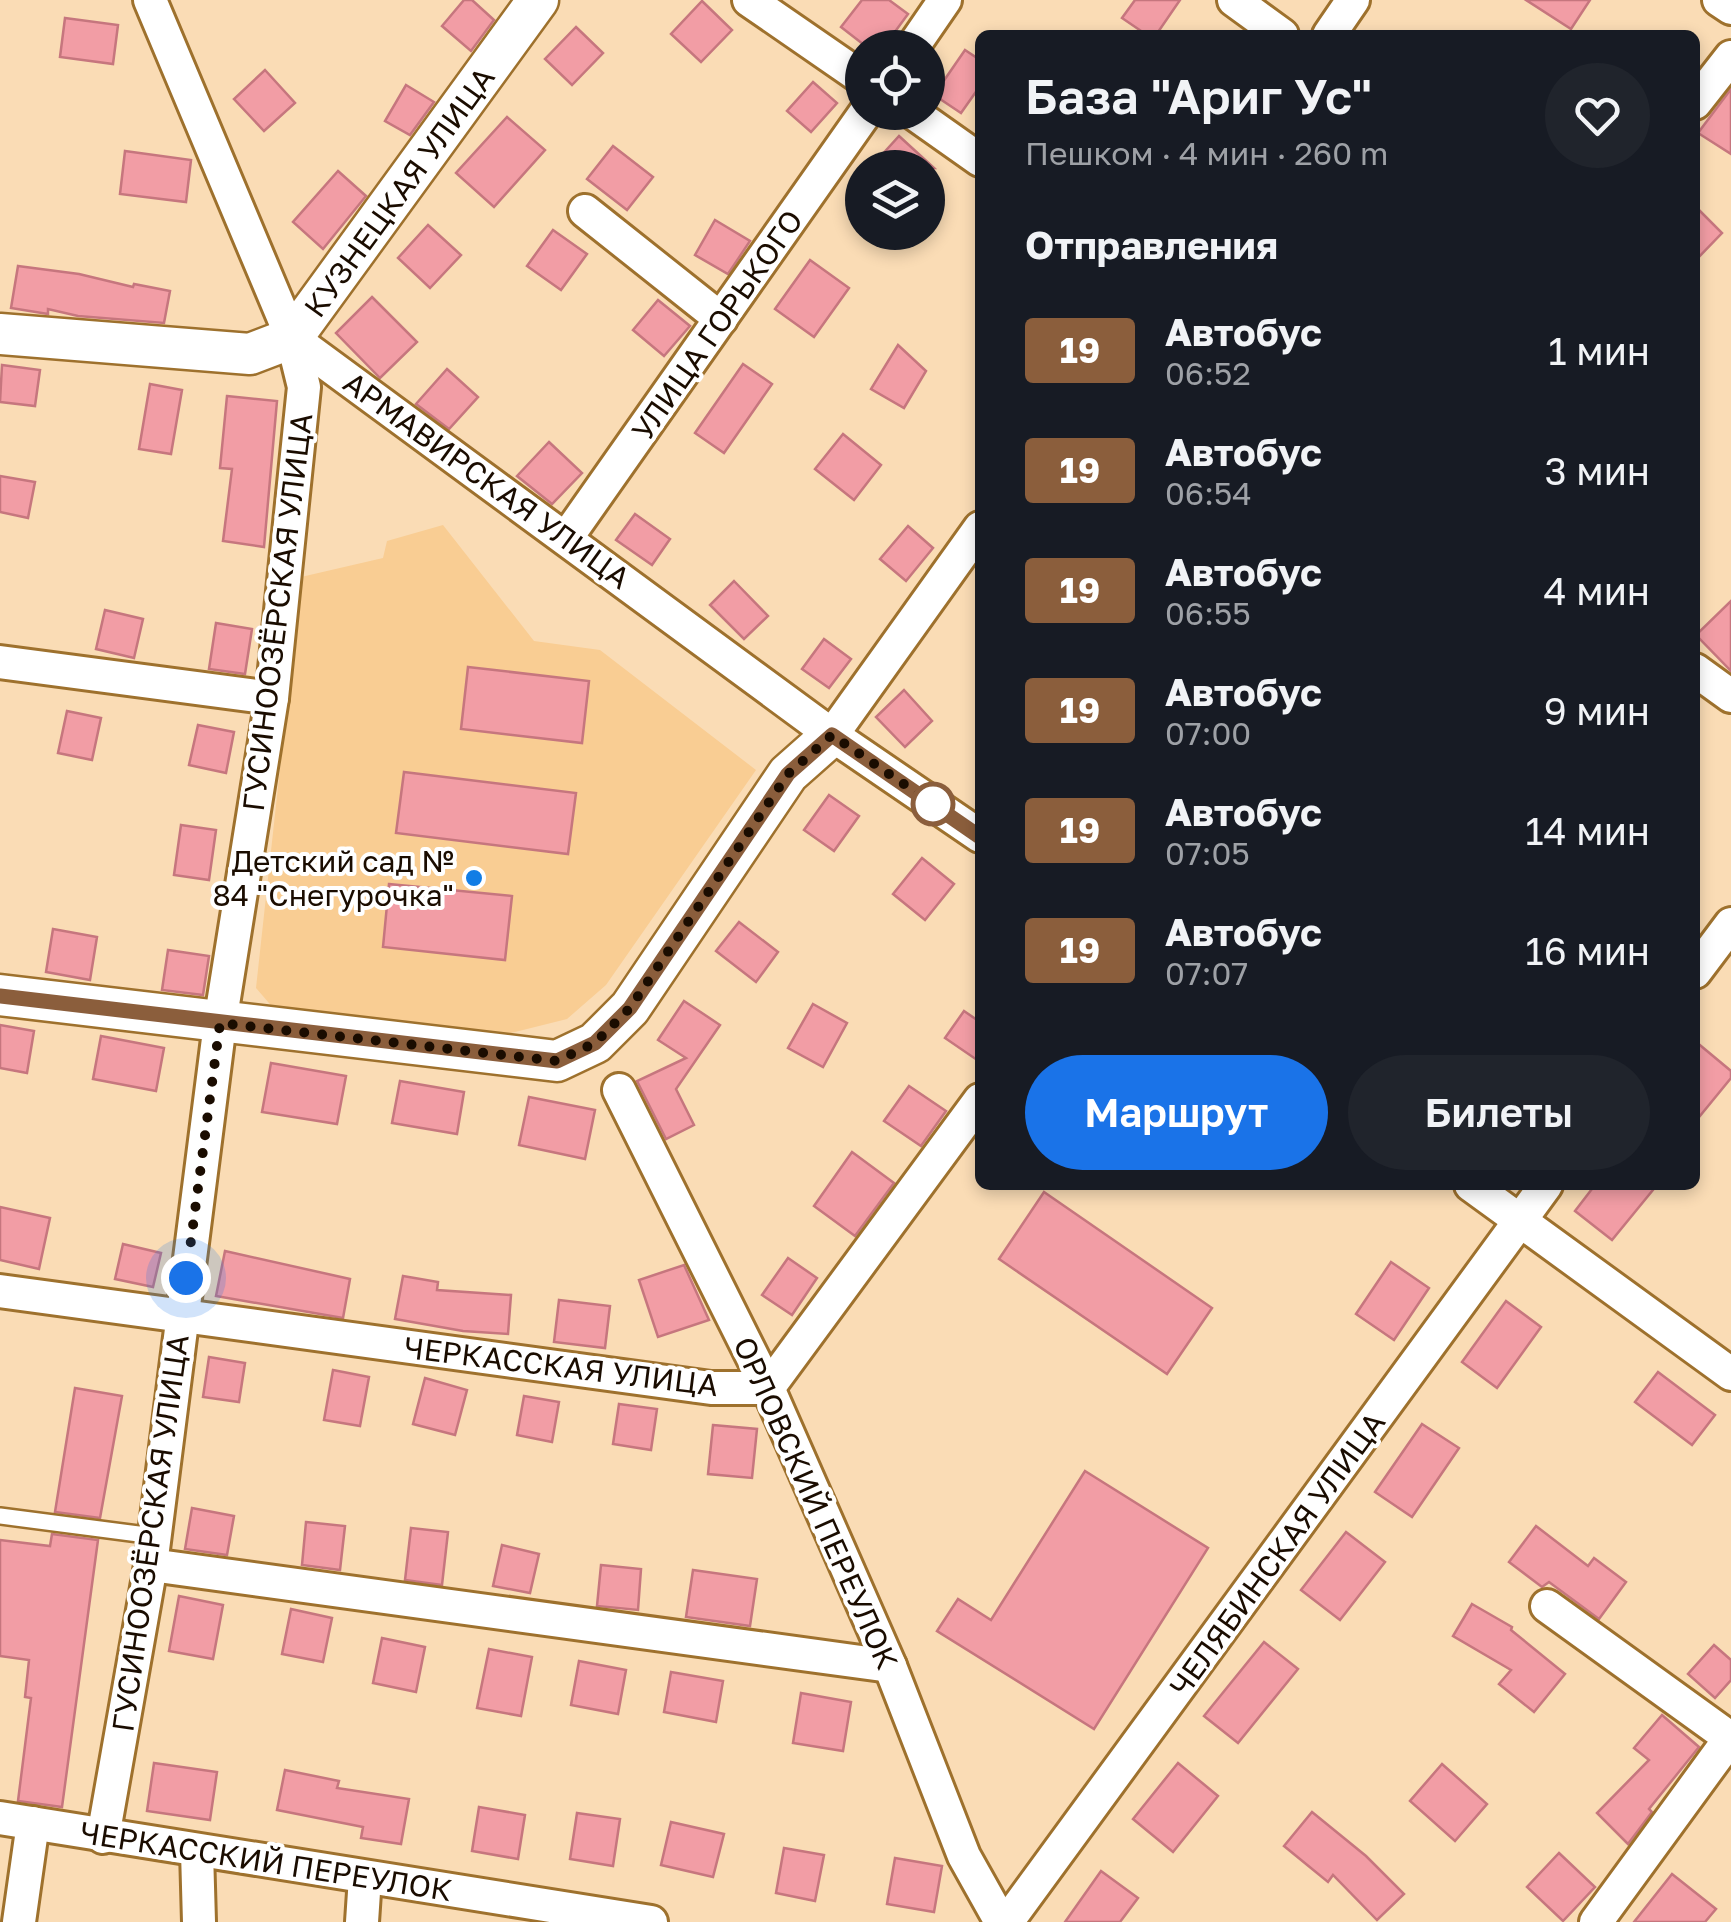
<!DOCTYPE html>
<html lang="ru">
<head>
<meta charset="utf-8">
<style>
  :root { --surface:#171b24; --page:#20242c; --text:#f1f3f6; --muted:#9ea1a6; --accent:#1a73e8 }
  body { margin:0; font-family:"Golos Text",sans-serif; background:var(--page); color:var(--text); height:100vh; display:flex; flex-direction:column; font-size:38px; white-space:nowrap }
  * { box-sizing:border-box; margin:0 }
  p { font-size:32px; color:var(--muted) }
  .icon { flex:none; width:55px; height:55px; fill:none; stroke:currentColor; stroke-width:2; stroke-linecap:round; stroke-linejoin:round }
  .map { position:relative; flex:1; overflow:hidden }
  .side { position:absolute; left:975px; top:30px; width:725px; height:1160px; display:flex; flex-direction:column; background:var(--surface); border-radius:15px; box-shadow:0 5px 15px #0003 }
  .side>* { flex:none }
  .badge { padding:0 20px; border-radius:8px; font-size:35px; line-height:65px }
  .fabs { position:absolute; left:845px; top:30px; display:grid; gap:20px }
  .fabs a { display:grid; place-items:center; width:100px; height:100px; border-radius:50%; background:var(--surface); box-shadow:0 5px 15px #0003; font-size:50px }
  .you { position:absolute; width:50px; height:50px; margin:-25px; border:8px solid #fff; border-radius:50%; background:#1a73e8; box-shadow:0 0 0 15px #1a73e833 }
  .map>.badge { position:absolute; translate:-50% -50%; box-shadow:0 0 0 5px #fff }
  h2 { padding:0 50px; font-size:38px; line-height:90px }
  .round { display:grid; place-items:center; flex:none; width:105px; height:105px; border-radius:52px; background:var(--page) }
  .summary { display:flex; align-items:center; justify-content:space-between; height:170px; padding:0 50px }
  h1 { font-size:48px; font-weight:600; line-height:75px }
  .primary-button { display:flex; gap:20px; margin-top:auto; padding:20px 50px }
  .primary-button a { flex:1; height:115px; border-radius:60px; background:var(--accent); color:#fff; font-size:40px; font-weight:600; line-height:115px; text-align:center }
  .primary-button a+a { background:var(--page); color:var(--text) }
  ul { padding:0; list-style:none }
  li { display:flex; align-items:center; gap:30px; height:120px; padding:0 50px }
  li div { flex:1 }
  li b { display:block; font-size:38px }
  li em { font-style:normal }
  li .badge { min-width:110px; font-weight:700; text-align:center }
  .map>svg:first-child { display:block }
</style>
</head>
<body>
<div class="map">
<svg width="1731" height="1922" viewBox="0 0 1731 1922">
  <rect width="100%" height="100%" fill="#fadcb5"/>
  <!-- built -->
  <polygon fill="#f9cd93" points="443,525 534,641 600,650 756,770 606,985 567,1019 499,1036 275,1010 256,988 301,577 383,558 387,541"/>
  <!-- building -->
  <g fill="#f29da5" stroke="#c6767e" stroke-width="2.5">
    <polygon points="464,0 472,0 494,20 471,51 442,26"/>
    <polygon points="862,0 889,0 908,14 883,48 868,48 841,27"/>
    <polygon points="1135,0 1180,0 1156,35 1147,35 1122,18"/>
    <polygon points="1526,0 1590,0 1571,29"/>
    <polygon points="702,1 732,30 701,62 671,34"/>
    <polygon points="65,18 118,25 113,64 60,57"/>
    <polygon points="576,27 603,53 572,85 545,59"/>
    <polygon points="965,50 980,60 980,86 961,113 934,95"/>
    <polygon points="265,70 295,103 264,131 234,99"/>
    <polygon points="813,82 837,103 811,132 787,111"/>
    <polygon points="406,85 434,102 410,135 385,121"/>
    <polygon points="1731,89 1731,154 1698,133"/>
    <polygon points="507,117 545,150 494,207 456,173"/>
    <polygon points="899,136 934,168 870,168"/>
    <polygon points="613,146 653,177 627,210 587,179"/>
    <polygon points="125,151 191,160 186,202 120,194"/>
    <polygon points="338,171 366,196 323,249 293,222"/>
    <polygon points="1695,206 1722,233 1695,261"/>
    <polygon points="715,220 750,241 728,274 695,255"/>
    <polygon points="428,225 461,255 430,288 398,258"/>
    <polygon points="553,230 587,254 561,290 527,266"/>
    <polygon points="810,260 849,288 814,337 775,309"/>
    <polygon points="18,266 79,274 133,287 134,284 170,291 164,323 78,316 48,309 48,314 11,308"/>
    <polygon points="372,297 417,342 380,378 336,333"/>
    <polygon points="658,300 690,326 664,356 633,330"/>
    <polygon points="898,345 926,371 904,408 871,389"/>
    <polygon points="743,364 772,384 724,453 695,433"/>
    <polygon points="2,365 40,370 35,406 0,402"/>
    <polygon points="447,369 478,397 449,429 416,404"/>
    <polygon points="150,384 182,390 171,454 139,449"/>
    <polygon points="227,396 277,401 264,547 223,541 232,469 220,468"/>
    <polygon points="843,434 881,465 854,500 815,469"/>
    <polygon points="549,442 582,473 552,504 517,476"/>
    <polygon points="0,476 35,482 28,518 0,512"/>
    <polygon points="635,514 670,539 652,565 616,540"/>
    <polygon points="908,526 933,548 906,581 880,559"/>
    <polygon points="734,581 768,616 744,639 710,605"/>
    <polygon points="1731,601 1731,671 1696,635"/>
    <polygon points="105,610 143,619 134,658 96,649"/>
    <polygon points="216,623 252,629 245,674 209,669"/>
    <polygon points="824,639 851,659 829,688 802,669"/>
    <polygon points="468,667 589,681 582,743 461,729"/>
    <polygon points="904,690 932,721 905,747 876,717"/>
    <polygon points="67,711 101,718 92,760 58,753"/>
    <polygon points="198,725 234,732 226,773 189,765"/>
    <polygon points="404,772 576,793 568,854 396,833"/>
    <polygon points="829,795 859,816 834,851 804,830"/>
    <polygon points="181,825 216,830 209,880 174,875"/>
    <polygon points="922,858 954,884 925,920 893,894"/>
    <polygon points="389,884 512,896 505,960 383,947"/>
    <polygon points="739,922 778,952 756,982 716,951"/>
    <polygon points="53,929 97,937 90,980 46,972"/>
    <polygon points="168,950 209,956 203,995 162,990"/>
    <polygon points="684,1001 720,1025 676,1089 694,1125 666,1139 637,1081 686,1058 658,1040"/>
    <polygon points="813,1004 847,1023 823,1067 788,1048"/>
    <polygon points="964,1011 980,1022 980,1062 945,1038"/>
    <polygon points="0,1025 34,1031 27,1073 0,1068"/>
    <polygon points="101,1036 164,1048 156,1091 93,1079"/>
    <polygon points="1695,1041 1731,1071 1731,1078 1695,1122"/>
    <polygon points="271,1063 346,1076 337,1124 262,1112"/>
    <polygon points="400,1081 464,1092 457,1134 392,1123"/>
    <polygon points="909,1086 946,1111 921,1146 884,1121"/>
    <polygon points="529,1097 595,1110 585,1159 519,1145"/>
    <polygon points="852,1152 894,1183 855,1236 814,1206"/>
    <polygon points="1595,1185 1657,1185 1612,1240 1575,1211"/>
    <polygon points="1044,1192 1212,1308 1167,1374 999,1259"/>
    <polygon points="0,1207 50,1218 39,1269 0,1260"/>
    <polygon points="123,1244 161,1253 153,1287 115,1279"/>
    <polygon points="225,1251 350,1279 343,1318 216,1296"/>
    <polygon points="788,1258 817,1278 792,1315 762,1295"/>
    <polygon points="1391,1262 1429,1288 1394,1340 1356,1314"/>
    <polygon points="684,1265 709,1320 658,1337 639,1280"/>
    <polygon points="403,1276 438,1282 437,1290 511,1295 508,1334 463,1331 395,1319"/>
    <polygon points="559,1300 610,1306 605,1348 554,1342"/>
    <polygon points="1506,1301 1541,1327 1497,1388 1462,1362"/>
    <polygon points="209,1357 245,1363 239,1402 203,1397"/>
    <polygon points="333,1370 369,1377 360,1426 324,1420"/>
    <polygon points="1658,1372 1715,1415 1692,1445 1635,1402"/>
    <polygon points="425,1378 467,1390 455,1435 413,1424"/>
    <polygon points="75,1388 122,1396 100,1518 55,1512"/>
    <polygon points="524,1396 559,1402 552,1442 517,1435"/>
    <polygon points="619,1404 657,1409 651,1450 613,1444"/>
    <polygon points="1422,1424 1459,1448 1412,1517 1375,1492"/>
    <polygon points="713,1425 757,1429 752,1478 708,1474"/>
    <polygon points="1085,1471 1208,1548 1094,1729 937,1631 958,1599 991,1620"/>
    <polygon points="192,1508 234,1516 227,1555 185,1549"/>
    <polygon points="306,1522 345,1526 340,1570 302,1565"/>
    <polygon points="1536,1526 1588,1566 1594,1558 1626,1582 1599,1619 1549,1582 1542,1587 1509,1562"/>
    <polygon points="411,1528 448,1532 442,1585 405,1580"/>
    <polygon points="1346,1532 1385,1562 1340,1620 1301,1590"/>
    <polygon points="52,1534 98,1540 62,1807 18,1801 31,1698 25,1697 29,1660 0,1656 0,1540 50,1546"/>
    <polygon points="502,1545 539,1554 530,1593 493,1586"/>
    <polygon points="601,1565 641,1569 638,1610 597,1606"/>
    <polygon points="693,1570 757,1579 750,1626 686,1617"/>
    <polygon points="179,1596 223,1605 213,1659 169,1651"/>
    <polygon points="1472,1604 1512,1627 1511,1630 1565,1674 1534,1712 1499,1684 1511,1670 1453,1636"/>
    <polygon points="291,1609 332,1618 323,1662 282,1654"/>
    <polygon points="382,1638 425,1647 416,1692 373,1683"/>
    <polygon points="1264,1642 1298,1669 1238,1743 1204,1716"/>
    <polygon points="1714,1645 1731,1660 1731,1680 1715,1698 1688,1674"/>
    <polygon points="489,1649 532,1657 521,1716 477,1708"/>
    <polygon points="579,1661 626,1670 618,1714 571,1705"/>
    <polygon points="671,1672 723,1681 716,1722 664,1712"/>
    <polygon points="801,1693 851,1702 843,1751 793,1743"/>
    <polygon points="1662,1715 1699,1747 1649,1809 1652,1812 1628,1844 1597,1813 1649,1760 1634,1748"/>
    <polygon points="154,1763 217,1772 210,1820 147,1811"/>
    <polygon points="1178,1763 1218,1796 1173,1852 1133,1819"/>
    <polygon points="1442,1764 1487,1804 1455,1841 1410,1801"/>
    <polygon points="285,1770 339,1781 337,1788 409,1799 401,1844 361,1838 363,1827 277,1810"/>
    <polygon points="479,1807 525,1815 518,1859 472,1851"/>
    <polygon points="1312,1812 1366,1856 1404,1894 1377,1920 1333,1875 1328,1882 1284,1846"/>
    <polygon points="577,1813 620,1819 613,1866 570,1859"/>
    <polygon points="671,1822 724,1834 713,1877 661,1865"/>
    <polygon points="784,1848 824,1855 815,1901 776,1893"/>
    <polygon points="1559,1853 1595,1887 1563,1921 1527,1887"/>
    <polygon points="895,1858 942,1866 934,1912 887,1904"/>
    <polygon points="1101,1871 1138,1898 1120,1922 1065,1922"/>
    <polygon points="1672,1874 1716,1909 1705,1922 1634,1922"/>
  </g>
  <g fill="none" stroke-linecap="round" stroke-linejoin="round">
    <!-- service casing -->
    <g stroke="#9e712d" stroke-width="20">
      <polyline id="service" points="0,1516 154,1536"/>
    </g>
    <!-- minor casing -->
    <g stroke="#9e712d" stroke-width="38">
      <g id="minor">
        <polyline points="150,0 292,338 832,735 980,836"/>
        <polyline points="749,0 862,78"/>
        <polyline points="1234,0 1282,35"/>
        <polyline points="1719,0 1731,8"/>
        <polyline points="1329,35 1353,0"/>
        <polyline points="912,48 945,0"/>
        <polyline points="1695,103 1731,57"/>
        <polyline points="912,112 980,160"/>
        <polyline points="585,211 721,319"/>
        <polyline points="567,537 866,112"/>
        <polyline points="0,662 272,698"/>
        <polyline points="1695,670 1731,696"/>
        <polyline points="832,735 980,528"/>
        <polyline points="1695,972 1731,924"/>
        <polyline points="619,1090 768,1388 890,1666 964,1856 1001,1922"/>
        <polyline points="1471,1185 1731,1374"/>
        <polyline points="0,1291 711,1388 768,1388 980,1100"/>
        <polyline points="151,1565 890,1666"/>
        <polyline points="1547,1606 1730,1738"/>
        <polyline points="0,1818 651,1922"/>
        <polyline points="103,1837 151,1565 220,1023 272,698 304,387 292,338"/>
        <polyline points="197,1851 199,1922"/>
        <polyline points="19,1922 33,1823"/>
        <polyline points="362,1922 365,1877"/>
        <polyline points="1007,1922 1546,1185"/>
        <polyline points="1596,1922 1731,1737"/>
      </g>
    </g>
    <!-- tertiary casing -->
    <g stroke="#9e712d" stroke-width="45">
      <g id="tertiary">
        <polyline points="0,334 250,354 292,338 538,0"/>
        <polyline points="0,995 557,1061 595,1043 630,1008 788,774 832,735"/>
      </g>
    </g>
    <!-- service -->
    <use href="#service" stroke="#fff" stroke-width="15"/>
    <!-- minor -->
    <use href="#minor" stroke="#fff" stroke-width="32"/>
    <!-- tertiary -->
    <use href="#tertiary" stroke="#fff" stroke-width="40"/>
  </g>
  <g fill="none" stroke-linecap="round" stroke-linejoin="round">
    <!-- line casing -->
    <g stroke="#fff" stroke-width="22">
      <polyline id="line" points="0,996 557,1061 595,1043 630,1008 788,774 832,735 980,837"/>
    </g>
    <!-- line -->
    <use href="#line" stroke="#8b5e3c" stroke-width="15"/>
    <!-- walk -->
    <polyline stroke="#1a0c00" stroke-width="10" stroke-dasharray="0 18" points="186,1278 220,1023 557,1061 595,1043 630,1008 788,774 832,735 933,804"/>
  </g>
  <!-- markers -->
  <circle fill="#fff" stroke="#8b5e3c" stroke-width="5" cx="933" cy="804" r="20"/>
  <circle fill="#127de5" stroke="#fff" stroke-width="4" cx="474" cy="878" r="10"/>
  <g text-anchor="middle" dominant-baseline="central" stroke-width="8" stroke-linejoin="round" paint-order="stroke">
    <!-- street labels -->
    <g font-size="30" fill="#1a0c00" stroke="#fff">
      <text transform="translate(399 192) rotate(-54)">КУЗНЕЦКАЯ УЛИЦА</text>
      <text transform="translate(717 325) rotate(-55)">УЛИЦА ГОРЬКОГО</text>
      <text transform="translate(487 480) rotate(36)">АРМАВИРСКАЯ УЛИЦА</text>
      <text transform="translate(277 612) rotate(-83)">ГУСИНООЗЁРСКАЯ УЛИЦА</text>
      <text transform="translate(561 1366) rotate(7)">ЧЕРКАССКАЯ УЛИЦА</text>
      <text transform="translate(816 1503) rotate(66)">ОРЛОВСКИЙ ПЕРЕУЛОК</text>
      <text transform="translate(150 1533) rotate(-82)">ГУСИНООЗЁРСКАЯ УЛИЦА</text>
      <text transform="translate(1277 1554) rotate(-54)">ЧЕЛЯБИНСКАЯ УЛИЦА</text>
      <text transform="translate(266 1861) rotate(9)">ЧЕРКАССКИЙ ПЕРЕУЛОК</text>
    </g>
    <!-- poi labels -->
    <g font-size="30" fill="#1a0c00" stroke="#fff" text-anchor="end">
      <text x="454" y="861">Детский сад №<tspan x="454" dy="34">84 "Снегурочка"</tspan></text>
    </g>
  </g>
</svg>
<div class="fabs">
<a><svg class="icon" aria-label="locate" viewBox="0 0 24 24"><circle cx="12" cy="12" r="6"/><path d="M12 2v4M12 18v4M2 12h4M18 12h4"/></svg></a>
<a><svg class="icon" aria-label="layers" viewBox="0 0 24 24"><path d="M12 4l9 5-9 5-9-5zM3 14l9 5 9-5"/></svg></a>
</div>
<div class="you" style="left:186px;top:1278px"></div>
<section class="side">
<div class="summary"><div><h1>База &quot;Ариг Ус&quot;</h1><p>Пешком · 4 мин · 260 m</p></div><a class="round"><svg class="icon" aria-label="heart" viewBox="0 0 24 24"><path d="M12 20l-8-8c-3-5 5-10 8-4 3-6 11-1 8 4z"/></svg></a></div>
<h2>Отправления</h2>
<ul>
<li><span class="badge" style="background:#8b5e3c;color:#fff">19</span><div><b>Автобус</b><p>06:52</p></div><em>1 мин</em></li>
<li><span class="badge" style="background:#8b5e3c;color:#fff">19</span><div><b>Автобус</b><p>06:54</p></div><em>3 мин</em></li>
<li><span class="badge" style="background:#8b5e3c;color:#fff">19</span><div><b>Автобус</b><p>06:55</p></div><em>4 мин</em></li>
<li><span class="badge" style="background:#8b5e3c;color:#fff">19</span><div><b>Автобус</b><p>07:00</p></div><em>9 мин</em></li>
<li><span class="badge" style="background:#8b5e3c;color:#fff">19</span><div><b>Автобус</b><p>07:05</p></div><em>14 мин</em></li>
<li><span class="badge" style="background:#8b5e3c;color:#fff">19</span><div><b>Автобус</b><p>07:07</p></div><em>16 мин</em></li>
</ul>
<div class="primary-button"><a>Маршрут</a><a>Билеты</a></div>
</section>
</div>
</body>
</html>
